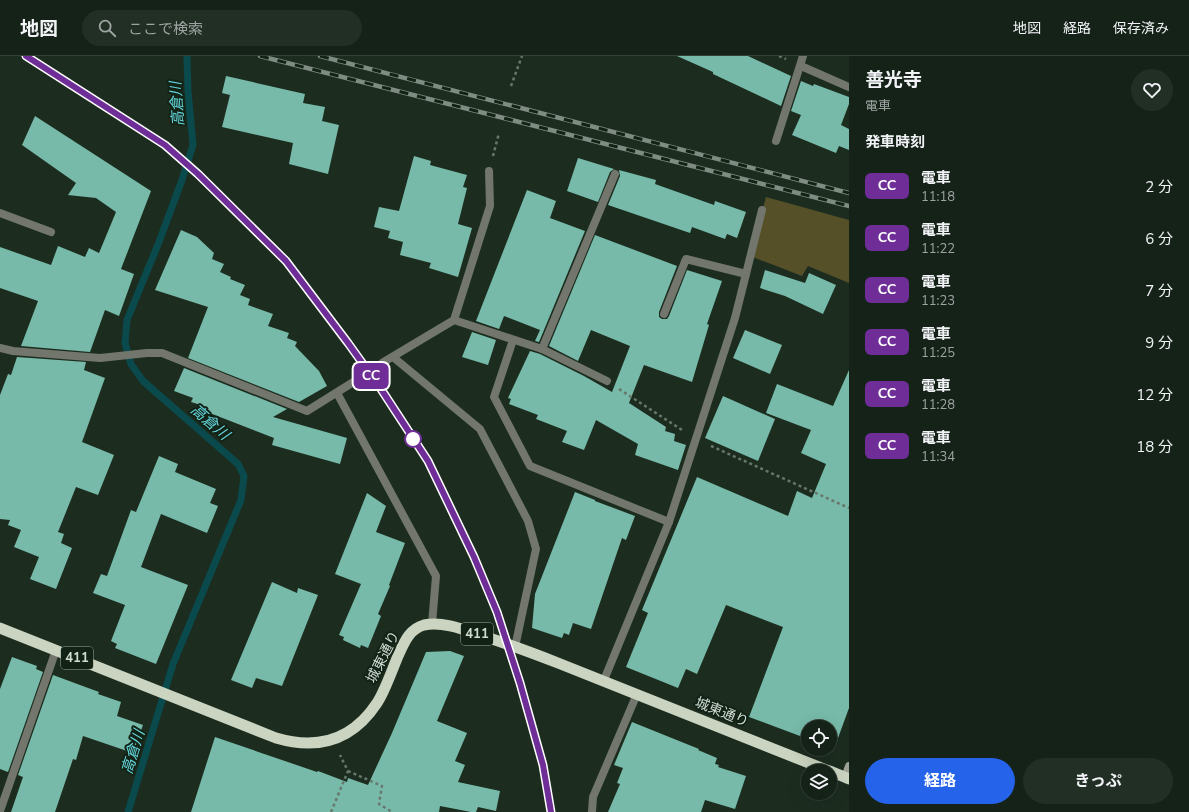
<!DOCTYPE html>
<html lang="ja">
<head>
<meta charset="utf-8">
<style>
  :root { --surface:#152218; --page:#222f25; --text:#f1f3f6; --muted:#9da4a2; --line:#343f37; --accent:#2563eb }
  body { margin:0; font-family:"Nunito Sans","Noto Sans JP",sans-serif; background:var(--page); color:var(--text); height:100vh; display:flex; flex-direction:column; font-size:15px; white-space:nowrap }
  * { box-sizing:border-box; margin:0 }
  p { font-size:13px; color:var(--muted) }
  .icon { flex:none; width:22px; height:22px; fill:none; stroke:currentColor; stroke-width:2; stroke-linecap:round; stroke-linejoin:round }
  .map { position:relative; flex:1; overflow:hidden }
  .side { display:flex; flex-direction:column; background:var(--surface); width:340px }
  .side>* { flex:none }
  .badge { padding:0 8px; border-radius:6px; font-size:14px; line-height:26px }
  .controls { position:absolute; left:801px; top:664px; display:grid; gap:8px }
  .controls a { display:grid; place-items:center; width:36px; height:36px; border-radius:50%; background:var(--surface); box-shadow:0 4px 16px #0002,0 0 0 1px var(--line); font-size:20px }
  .map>.badge { position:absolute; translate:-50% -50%; box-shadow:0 0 0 2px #fff }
  h2 { padding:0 16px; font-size:15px; line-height:36px }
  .round { display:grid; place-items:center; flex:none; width:42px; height:42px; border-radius:21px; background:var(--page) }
  .headline { display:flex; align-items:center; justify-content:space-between; height:68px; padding:0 16px }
  h1 { font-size:19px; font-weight:700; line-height:30px }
  .action { display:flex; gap:8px; margin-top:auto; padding:8px 16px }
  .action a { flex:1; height:46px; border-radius:24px; background:var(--accent); color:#fff; font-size:16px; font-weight:700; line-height:46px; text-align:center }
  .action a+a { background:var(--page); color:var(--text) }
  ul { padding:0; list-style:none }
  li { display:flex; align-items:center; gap:12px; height:52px; padding:0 16px }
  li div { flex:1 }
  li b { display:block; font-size:15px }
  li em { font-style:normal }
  li .badge { min-width:44px; font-weight:700; text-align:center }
  header { display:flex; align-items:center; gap:24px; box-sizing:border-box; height:56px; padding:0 20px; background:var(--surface); border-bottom:1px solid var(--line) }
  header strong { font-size:19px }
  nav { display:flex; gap:22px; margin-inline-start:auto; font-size:14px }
  .search { width:280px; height:36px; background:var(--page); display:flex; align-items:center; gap:10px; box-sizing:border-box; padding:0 14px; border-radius:22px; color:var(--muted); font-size:15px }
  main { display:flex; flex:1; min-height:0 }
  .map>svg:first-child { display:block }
</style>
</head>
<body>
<header>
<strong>地図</strong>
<div class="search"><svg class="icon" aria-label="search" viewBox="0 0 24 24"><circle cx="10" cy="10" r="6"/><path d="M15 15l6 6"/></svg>ここで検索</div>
<nav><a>地図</a><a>経路</a><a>保存済み</a></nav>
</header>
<main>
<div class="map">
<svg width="849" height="756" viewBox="0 0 849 756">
  <rect width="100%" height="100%" fill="#1c2d20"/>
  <!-- green -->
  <polygon fill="#555028" points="766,141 849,164 849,227 808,210 802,220 750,200"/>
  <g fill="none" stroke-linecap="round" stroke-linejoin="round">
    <!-- stream -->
    <polyline stroke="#0a494c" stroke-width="7" points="128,756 173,608 241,444 244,420 238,408 143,325 131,308 125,287 127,264 159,186 182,124 193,89 188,35 187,0"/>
  </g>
  <!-- building -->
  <g fill="#77baa9">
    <polygon points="677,0 748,0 791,20 781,50 713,18 713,16"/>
    <polygon points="226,20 305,38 303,47 325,51 322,65 339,69 328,118 289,108 293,87 222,71 230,39 222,37"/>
    <polygon points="801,25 813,30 814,28 849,41 849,48 841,69 849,73 849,94 839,90 836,97 792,79 801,59 791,55"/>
    <polygon points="35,60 151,135 121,213 134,218 119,260 105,254 90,296 21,290 38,245 0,232 0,191 51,209 58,190 85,201 89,192 99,197 116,156 96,142 68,139 76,127 22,89"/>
    <polygon points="414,100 431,105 430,109 467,119 463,131 467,132 458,168 472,172 458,221 429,212 431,207 400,199 403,186 388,182 390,175 374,171 379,151 399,155"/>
    <polygon points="578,102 614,113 610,116 598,146 567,135"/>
    <polygon points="619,114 656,124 655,128 714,149 715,145 746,156 737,182 727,178 725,183 692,171 690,177 608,149 620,120"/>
    <polygon points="527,134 556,145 550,162 585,175 539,286 535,285 540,274 504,260 499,273 476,265"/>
    <polygon points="181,174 197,181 214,197 212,203 224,208 220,216 231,221 230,223 245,229 240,239 250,243 248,249 273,258 268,270 289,277 287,282 297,286 295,290 319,315 327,330 299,346 188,302 208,251 155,234"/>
    <polygon points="595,179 677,210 659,256 659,261 662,263 667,263 669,260 687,214 722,225 707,268 709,269 692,326 644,309 629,347 666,371 665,375 675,378 674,385 686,389 678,414 635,399 638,388 596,364 584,394 562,386 567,375 536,363 538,359 509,348 511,343 508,342 530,295 540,298 584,320 612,336 630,290 591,274 578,305 549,290"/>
    <polygon points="765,214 805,227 809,217 836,229 823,258 785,240 760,232"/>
    <polygon points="745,274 782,289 770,318 733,302"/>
    <polygon points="472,276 496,284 488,309 462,301"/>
    <polygon points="17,301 86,306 84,314 105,322 82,386 114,399 98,439 76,431 58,476 64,478 61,487 72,492 56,533 30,523 39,501 14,491 21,474 8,469 10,464 0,463 0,339 8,318 11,319"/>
    <polygon points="184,312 287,353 273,361 347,382 340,408 272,389 274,382 202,354 204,350 191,346 193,342 174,335"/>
    <polygon points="849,314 849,652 834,693 830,691 830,671 808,671 808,683 749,661 783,571 726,549 697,618 686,613 678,632 626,611 648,557 642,554 697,421 788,460 797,435 812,442 826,408 801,397 811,374 766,357 777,328 833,350"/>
    <polygon points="723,340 775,363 758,405 705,382"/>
    <polygon points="159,400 178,408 175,416 216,433 210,447 218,450 207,477 161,458 141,511 188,529 156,608 115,592 117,588 111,585 125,549 93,537 101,518 107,520 131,454 136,456"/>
    <polygon points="575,436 595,444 595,445 635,460 626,484 622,482 591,573 573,567 569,579 564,577 562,582 532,572 535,538"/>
    <polygon points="367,437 386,450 376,476 405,487 389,529 390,530 378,558 381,560 368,592 361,589 360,592 343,584 344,581 339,579 361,528 335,518"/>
    <polygon points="272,526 297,537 298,532 318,539 282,630 256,622 252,632 231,624"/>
    <polygon points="450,595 464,600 437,665 467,677 455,705 465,709 458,726 500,735 496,755 478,751 476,756 471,756 440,750 439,756 191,756 215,681 317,716 318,715 347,726 348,722 368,729 392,677 426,596"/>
    <polygon points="12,601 37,610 36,613 43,616 8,716 0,713 0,633"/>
    <polygon points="53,619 99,636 98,638 121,646 117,660 143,669 133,697 83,680 76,704 73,703 55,756 11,756 23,721 18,719"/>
    <polygon points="632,666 699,693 698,694 717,702 715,708 719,709 718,711 746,720 735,753 705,744 701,756 608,756 620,728 617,727 623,712 614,709"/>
  </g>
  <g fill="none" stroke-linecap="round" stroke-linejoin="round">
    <!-- path -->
    <g stroke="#68776b" stroke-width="2.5" stroke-dasharray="3 3" stroke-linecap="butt">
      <polyline points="779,0 786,3"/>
      <polyline points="511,30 522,0"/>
      <polyline points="493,100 499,77"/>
      <polyline points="619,333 682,374"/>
      <polyline points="711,390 849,452"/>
      <polyline points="348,715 382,730 379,748 392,756"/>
      <polyline points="331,756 348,715 340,699"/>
    </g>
    <!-- service -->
    <g stroke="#72766d" stroke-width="8">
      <polyline points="801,10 849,31"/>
      <polyline points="776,85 803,0"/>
      <polyline points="0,157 51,176"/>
      <polyline points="664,258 686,203 746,218"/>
      <polyline points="454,264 542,293 607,325"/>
      <polyline points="513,284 494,341 530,410 669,466"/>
      <polyline points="0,292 13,295 100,302 147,297 162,297 307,355 355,325"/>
      <polyline points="542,293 615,118"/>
      <polyline points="393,301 480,373 528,465 536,493 515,591"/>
      <polyline points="382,307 454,264 490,150 489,115"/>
      <polyline points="337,337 436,520 432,568"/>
      <polyline points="604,624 669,466 735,262 762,154"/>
      <polyline points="0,755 56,594"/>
      <polyline points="592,756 593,741 637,638"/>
    </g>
    <!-- secondary -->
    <polyline stroke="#9ca394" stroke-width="8" points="845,721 849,710"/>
    <!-- trunk -->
    <g stroke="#cbd4c0" stroke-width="11">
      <path d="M0,572L276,682C317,694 352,685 377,647C385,635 392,614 398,600C404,587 409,573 424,569C445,565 467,575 486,581C511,589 535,598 558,607L829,715"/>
      <polyline points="830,715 849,723"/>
    </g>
    <!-- rail casing -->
    <g stroke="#7f8c81" stroke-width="4.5">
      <g id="rail">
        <polyline points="26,0 165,89 198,118 286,205 348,287 389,345 428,405 474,501 497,557 520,627 543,709 551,756"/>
        <polyline points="260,0 849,150"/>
        <polyline points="320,0 849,137"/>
      </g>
    </g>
    <!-- rail -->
    <use href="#rail" stroke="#122316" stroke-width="3" stroke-dasharray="9" stroke-linecap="butt"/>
  </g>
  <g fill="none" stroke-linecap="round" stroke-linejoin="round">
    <!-- line casing -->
    <g stroke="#fff" stroke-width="9">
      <polyline id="line" points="26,0 165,89 198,118 286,205 348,287 381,333 428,405 474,501 497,556 520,627 543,709 551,756"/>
    </g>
    <!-- line -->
    <use href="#line" stroke="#6f2d98" stroke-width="6"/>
  </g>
  <!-- markers -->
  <circle fill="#fff" stroke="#6f2d98" stroke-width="2" cx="413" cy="383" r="8"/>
  <g text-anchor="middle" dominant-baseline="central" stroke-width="4" stroke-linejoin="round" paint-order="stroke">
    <!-- shield labels -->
    <g fill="#122316" stroke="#98a49a" stroke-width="1">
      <rect x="461" y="567" width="32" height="22" rx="3"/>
      <rect x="61" y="591" width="32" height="22" rx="3"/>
    </g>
    <g font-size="13" font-weight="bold" fill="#d1dcd3">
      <text x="477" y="578">411</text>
      <text x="77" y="602">411</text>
    </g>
    <!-- street labels -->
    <g font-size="14" fill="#d1dcd3" stroke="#122316">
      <text transform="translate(383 601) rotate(-63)">城東通り</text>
      <text transform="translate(722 656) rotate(22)">城東通り</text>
    </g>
    <!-- water labels -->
    <g font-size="15" font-style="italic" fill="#65d6dd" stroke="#122316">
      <text transform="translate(177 48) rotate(-94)">高倉川</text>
      <text transform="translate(210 366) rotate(41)">高倉川</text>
      <text transform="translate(133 696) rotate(-73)">高倉川</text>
    </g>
  </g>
</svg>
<div class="controls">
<a><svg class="icon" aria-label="locate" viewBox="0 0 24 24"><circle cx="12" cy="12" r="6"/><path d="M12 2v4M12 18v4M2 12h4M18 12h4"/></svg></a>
<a><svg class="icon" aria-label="layers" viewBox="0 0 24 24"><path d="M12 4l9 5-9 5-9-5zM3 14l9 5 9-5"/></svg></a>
</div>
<b class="badge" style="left:371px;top:320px;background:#6f2d98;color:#fff">CC</b>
</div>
<section class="side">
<div class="headline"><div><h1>善光寺</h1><p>電車</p></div><a class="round"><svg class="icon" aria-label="heart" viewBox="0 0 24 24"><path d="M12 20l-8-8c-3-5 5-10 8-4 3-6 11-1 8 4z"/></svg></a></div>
<h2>発車時刻</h2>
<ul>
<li><span class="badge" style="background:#6f2d98;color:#fff">CC</span><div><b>電車</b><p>11:18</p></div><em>2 分</em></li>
<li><span class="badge" style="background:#6f2d98;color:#fff">CC</span><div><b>電車</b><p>11:22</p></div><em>6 分</em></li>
<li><span class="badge" style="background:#6f2d98;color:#fff">CC</span><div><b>電車</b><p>11:23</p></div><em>7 分</em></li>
<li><span class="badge" style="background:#6f2d98;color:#fff">CC</span><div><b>電車</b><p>11:25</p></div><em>9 分</em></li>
<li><span class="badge" style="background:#6f2d98;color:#fff">CC</span><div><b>電車</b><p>11:28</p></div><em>12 分</em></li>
<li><span class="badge" style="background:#6f2d98;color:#fff">CC</span><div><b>電車</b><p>11:34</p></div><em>18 分</em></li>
</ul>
<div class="action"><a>経路</a><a>きっぷ</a></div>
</section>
</main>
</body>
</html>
